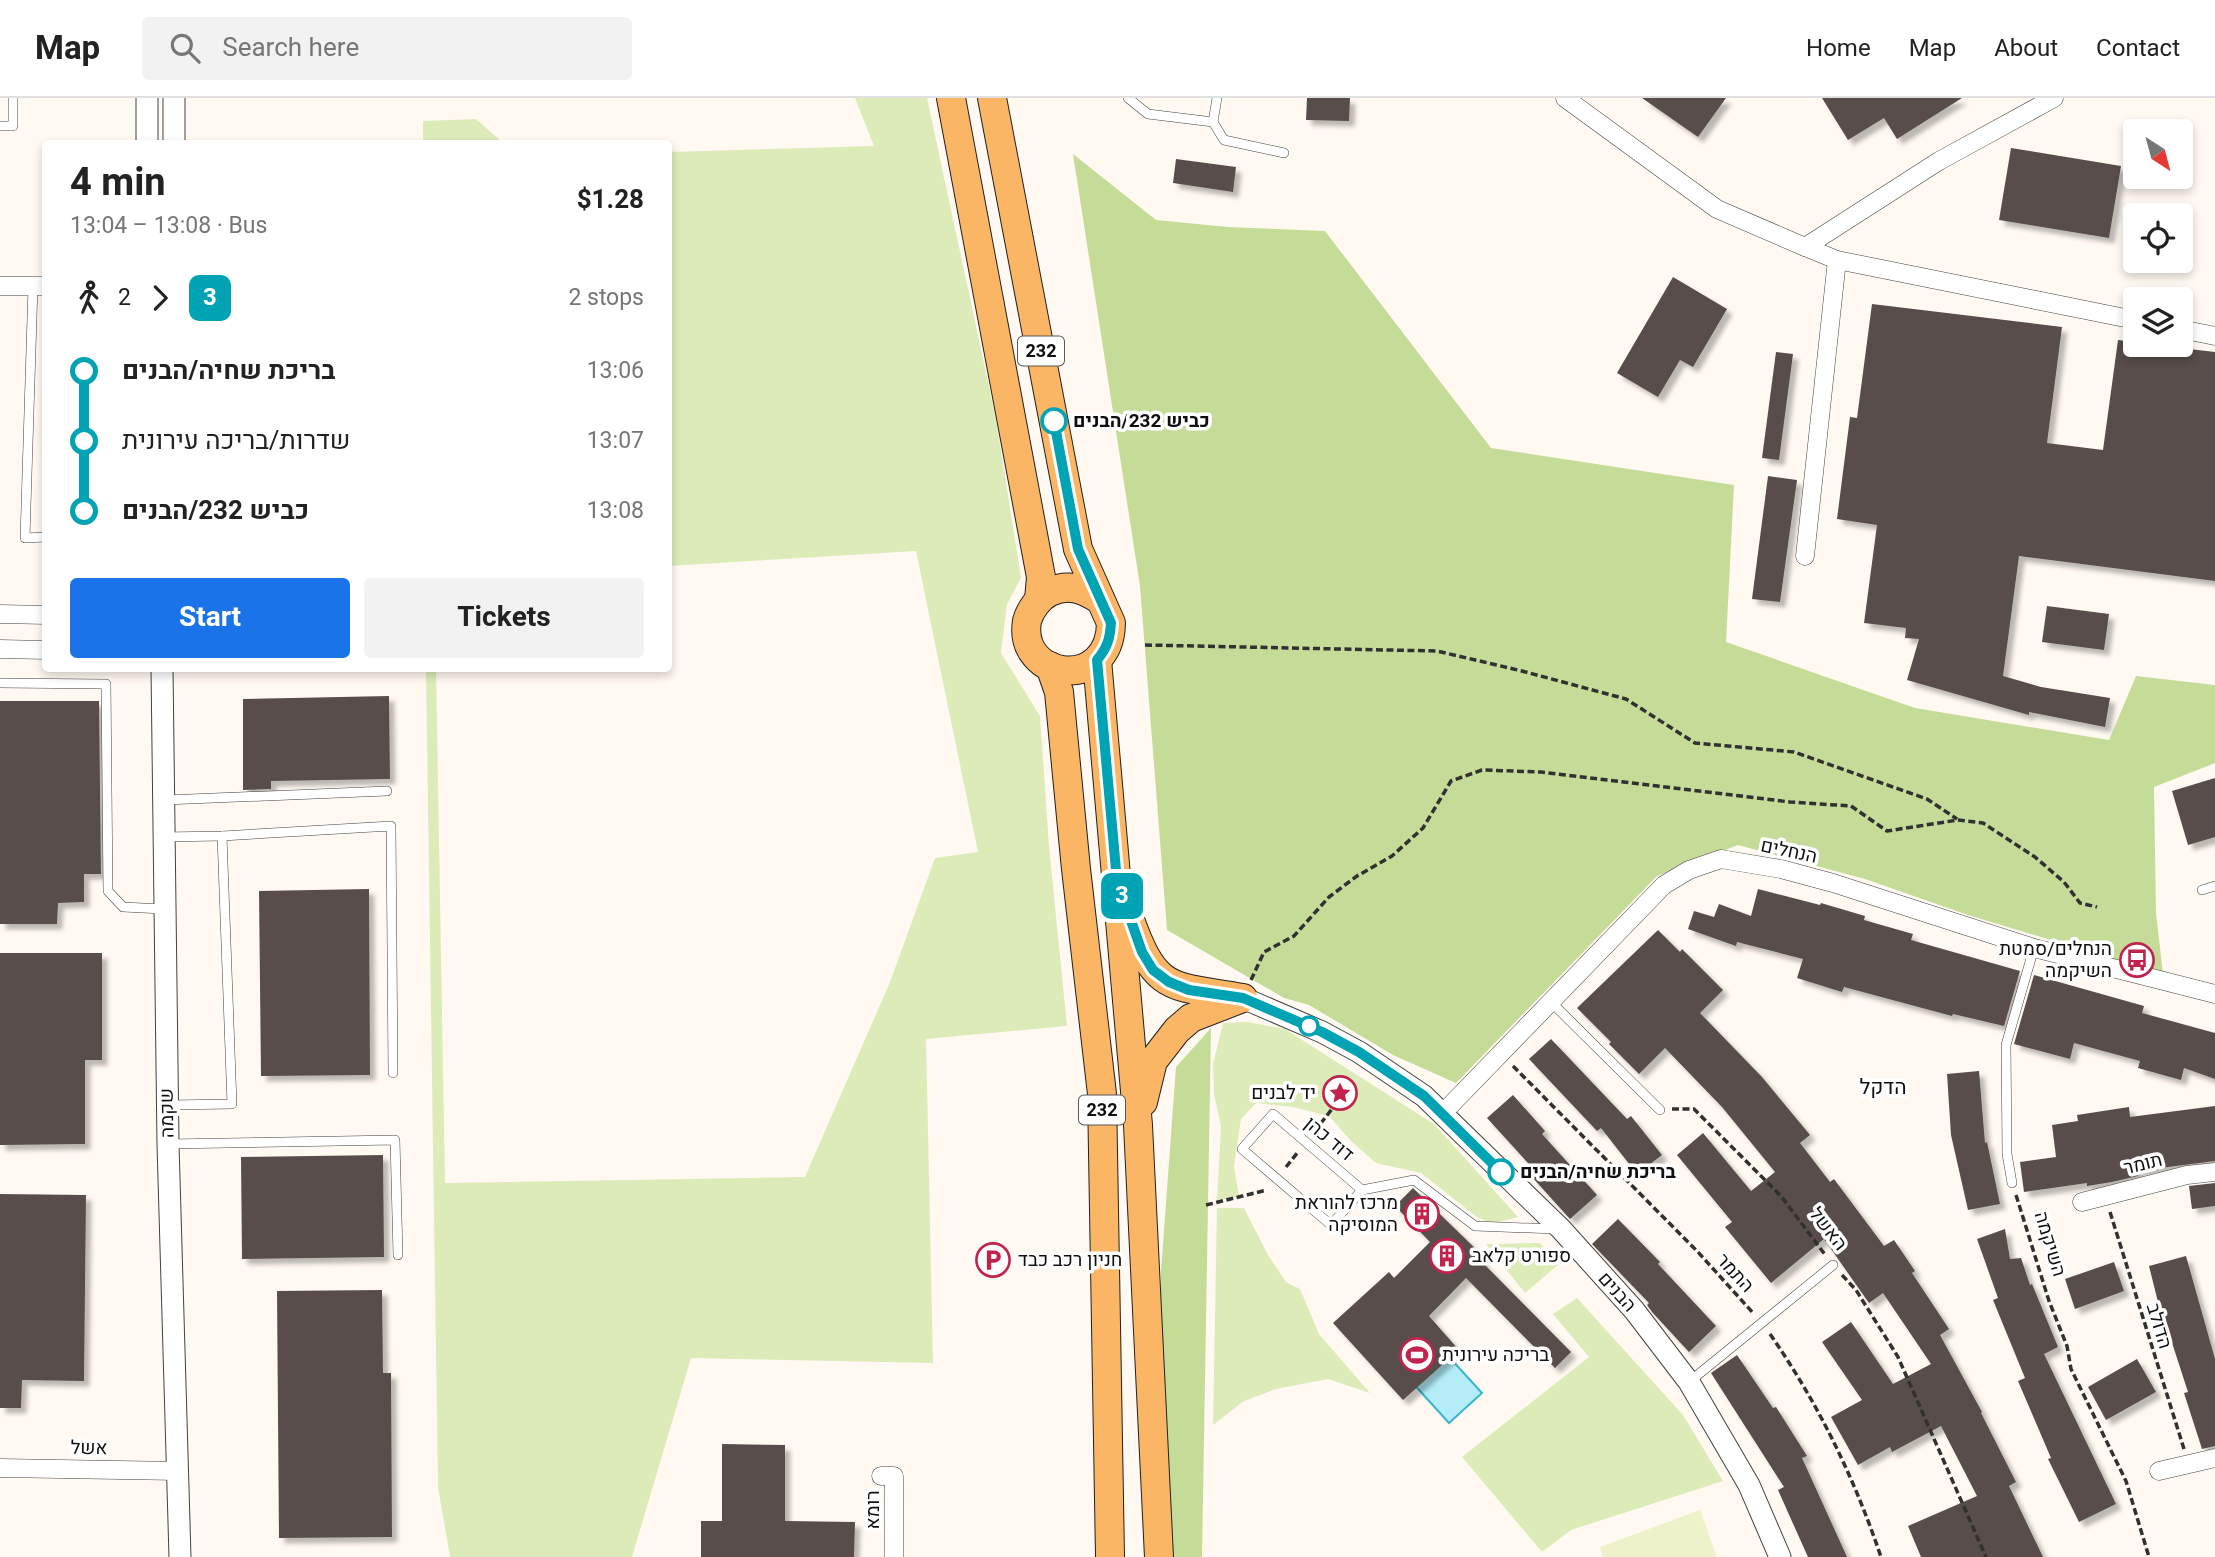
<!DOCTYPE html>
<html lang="en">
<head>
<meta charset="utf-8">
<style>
  :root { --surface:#fff; --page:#f2f2f2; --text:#222; --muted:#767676; --line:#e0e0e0; --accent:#1a73e8 }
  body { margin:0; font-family:Georgia,Heebo,serif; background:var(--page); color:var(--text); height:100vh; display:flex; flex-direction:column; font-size:26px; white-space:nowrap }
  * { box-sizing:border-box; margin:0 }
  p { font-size:23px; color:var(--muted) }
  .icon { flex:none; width:38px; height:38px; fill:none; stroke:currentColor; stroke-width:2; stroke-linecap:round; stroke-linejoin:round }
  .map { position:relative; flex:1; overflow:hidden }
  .sheet { position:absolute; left:42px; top:42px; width:630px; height:532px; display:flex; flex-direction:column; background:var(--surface); border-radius:7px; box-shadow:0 4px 10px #0003 }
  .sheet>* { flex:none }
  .badge { padding:0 14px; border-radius:10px; font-size:24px; line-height:46px }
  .needle { width:46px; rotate:144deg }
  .fabs { position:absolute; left:2123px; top:21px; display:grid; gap:14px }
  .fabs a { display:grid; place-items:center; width:70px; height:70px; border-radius:7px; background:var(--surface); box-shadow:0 4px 10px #0003; font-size:35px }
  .map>.badge { position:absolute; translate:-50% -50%; box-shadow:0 0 0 4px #fff }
  .legs { display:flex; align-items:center; gap:10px; height:77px; padding:0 28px; font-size:23px }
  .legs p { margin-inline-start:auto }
  .summary { display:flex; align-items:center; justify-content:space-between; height:119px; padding:0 28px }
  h1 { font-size:38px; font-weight:700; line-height:52px }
  .cta { display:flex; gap:14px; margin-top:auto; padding:14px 28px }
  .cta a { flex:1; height:80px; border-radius:7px; background:var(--accent); color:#fff; font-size:28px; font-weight:700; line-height:80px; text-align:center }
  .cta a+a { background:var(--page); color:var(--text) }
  ul { padding:0 28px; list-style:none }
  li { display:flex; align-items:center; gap:24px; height:70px; font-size:26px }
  li i { display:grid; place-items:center; width:10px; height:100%; margin:0 9px; background:currentColor }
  li i::after { content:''; width:18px; height:18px; margin:-9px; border:5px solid; border-radius:50%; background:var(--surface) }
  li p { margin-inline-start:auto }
  li:first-child i { background:linear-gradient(#0000 50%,currentColor 0) }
  li:last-child i { background:linear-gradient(currentColor 50%,#0000 0) }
  header { display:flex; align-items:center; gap:42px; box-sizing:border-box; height:98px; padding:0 35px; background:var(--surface); border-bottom:2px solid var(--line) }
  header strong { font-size:33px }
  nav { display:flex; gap:38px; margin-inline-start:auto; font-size:24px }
  .search { width:490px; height:63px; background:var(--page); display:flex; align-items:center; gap:18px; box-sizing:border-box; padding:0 24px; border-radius:7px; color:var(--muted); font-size:26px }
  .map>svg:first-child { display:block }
</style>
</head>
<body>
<header>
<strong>Map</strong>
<div class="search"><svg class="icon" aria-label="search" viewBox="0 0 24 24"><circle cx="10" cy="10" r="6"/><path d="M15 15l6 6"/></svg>Search here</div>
<nav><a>Home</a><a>Map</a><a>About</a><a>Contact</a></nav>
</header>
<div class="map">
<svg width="2215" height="1459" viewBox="0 0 2215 1459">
  <defs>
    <filter id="shadow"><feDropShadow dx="5.5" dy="5.5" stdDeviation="2" flood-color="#0004"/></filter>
  </defs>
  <rect width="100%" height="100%" fill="#fff9f1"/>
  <!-- green -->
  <g fill="#ddebb9">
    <polygon points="855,0 927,0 996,321 1021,480 1007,506 1001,555 1040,618 1049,748 1067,928 926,941 933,1265 691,1260 632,1459 450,1459 438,1389 426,571 436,571 445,1085 805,1079 890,884 935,760 978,754 916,453 669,468 669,54 874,48"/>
    <polygon points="476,21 503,45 423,45 423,23"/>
    <polygon points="1247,924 1285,931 1434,1026 1518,1119 1492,1126 1477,1119 1421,1075 1376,1065 1351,1043 1329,1018 1293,1009 1256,1005 1241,1021 1234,1068 1239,1099 1217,1102 1221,1029 1214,996 1213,966 1223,925"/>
    <polygon points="1217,1110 1244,1110 1268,1157 1286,1184 1300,1191 1319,1236 1370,1295 1328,1281 1276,1291 1244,1303 1213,1327"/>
    <polygon points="1540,1145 1558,1167 1525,1195 1486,1146"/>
    <polygon points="1577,1200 1683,1317 1723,1383 1571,1432 1542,1454 1462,1359 1589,1259 1553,1216"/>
  </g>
  <!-- forest -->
  <g fill="#c5dc98">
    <polygon points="1073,56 1156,122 1228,129 1325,133 1491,350 1734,387 1726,544 1915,610 2109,642 2136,578 2215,587 2215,665 2154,689 2156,815 2163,876 1968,817 1865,781 1738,747 1657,778 1456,985 1393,957 1309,907 1284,900 1167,832 1140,488"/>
    <polygon points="1211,930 1202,1459 1160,1459 1161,1173 1176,969"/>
  </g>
  <!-- pitch -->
  <polygon fill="#edf2cb" points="1700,1412 1717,1459 1603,1459 1600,1449"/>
  <!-- water -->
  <polygon fill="#b4edf7" stroke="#3ab5d0" stroke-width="2" points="1385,1189 1482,1295 1449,1325 1352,1218"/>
  <!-- building -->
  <g fill="#584d4b" filter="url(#shadow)">
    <polygon points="1307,0 1350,0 1349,23 1306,22"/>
    <polygon points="1642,0 1726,0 1698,39"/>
    <polygon points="1822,0 1962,0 1897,41 1884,20 1848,42"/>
    <polygon points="2011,50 2121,68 2109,140 1999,122"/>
    <polygon points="1176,61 1236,69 1233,94 1173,85"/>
    <polygon points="1673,179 1727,211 1693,269 1680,262 1658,299 1617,275"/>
    <polygon points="1872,206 2062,229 2047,345 2103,352 2118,242 2135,244 2135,247 2155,247 2215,254 2215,483 2019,458 2003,578 2041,589 2110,600 2105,629 2029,614 2029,617 1907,582 1919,541 1905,540 1906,530 1864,525 1877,427 1837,421 1850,319 1857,320"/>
    <polygon points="1776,254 1793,256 1779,362 1762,360"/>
    <polygon points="1768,378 1797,382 1780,504 1752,501"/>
    <polygon points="2047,508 2109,516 2104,552 2042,544"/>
    <polygon points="389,598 390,681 271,683 271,691 243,692 243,601"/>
    <polygon points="0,603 99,603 101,776 84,776 84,804 58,805 57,826 0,826"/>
    <polygon points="2215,680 2215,739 2188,747 2172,693"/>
    <polygon points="369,791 370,977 261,978 259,793"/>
    <polygon points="1758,791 1820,807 1821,805 1865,818 1864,822 1913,836 1911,842 2020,873 2004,928 1953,916 1952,918 1844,889 1842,894 1797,880 1803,861 1737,844 1736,848 1688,831 1694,813 1714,819 1719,806 1751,818"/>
    <polygon points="1658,832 1680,854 1682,851 1723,892 1700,915 1762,979 1810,1037 1800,1045 1830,1084 1834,1081 1884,1148 1894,1142 1915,1173 1912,1175 1949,1231 1940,1237 1982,1314 1981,1315 2016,1384 2009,1388 2043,1459 1921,1459 1908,1428 1977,1398 1941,1328 1892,1354 1890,1349 1858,1367 1831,1319 1862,1302 1822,1244 1851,1224 1893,1286 1931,1266 1883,1195 1869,1205 1824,1141 1771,1185 1725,1129 1732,1124 1677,1057 1703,1035 1751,1093 1775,1074 1722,1009 1665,950 1639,976 1609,946 1611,944 1577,910"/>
    <polygon points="0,855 102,855 102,962 85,962 85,1046 0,1047"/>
    <polygon points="2034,877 2144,908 2142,915 2215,935 2215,981 2184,970 2181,982 2138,970 2140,963 2074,945 2070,961 2014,946"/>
    <polygon points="1551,941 1627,1021 1631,1018 1662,1057 1637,1076 1601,1030 1597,1033 1529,961"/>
    <polygon points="1979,973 1985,1045 1987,1044 2000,1106 1968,1112 1951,1037 1947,976"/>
    <polygon points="1513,997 1545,1033 1542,1036 1597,1097 1570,1121 1532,1079 1537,1075 1487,1020"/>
    <polygon points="2215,1008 2215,1063 2137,1073 2138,1078 2112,1084 2087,1088 2087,1085 2024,1094 2020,1064 2056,1059 2052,1027 2078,1023 2077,1017 2129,1009 2130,1019"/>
    <polygon points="383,1057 384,1159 242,1161 241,1059"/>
    <polygon points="2215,1085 2215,1108 2192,1111 2189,1088"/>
    <polygon points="1413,1090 1479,1154 1484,1166 1571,1254 1555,1270 1466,1180 1429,1218 1459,1252 1403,1302 1333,1225 1389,1174 1394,1180 1430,1144 1395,1108"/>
    <polygon points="0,1096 86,1097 84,1283 22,1282 21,1310 0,1310"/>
    <polygon points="1618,1121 1660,1164 1658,1166 1716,1228 1689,1254 1652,1214 1647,1207 1649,1205 1592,1146"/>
    <polygon points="2005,1131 2010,1161 2021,1160 2030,1187 2032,1186 2058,1249 2044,1256 2116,1406 2079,1424 2048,1361 2051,1360 2018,1283 2025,1280 1993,1202 1998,1200 1977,1141"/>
    <polygon points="2186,1158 2215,1261 2215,1348 2202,1351 2184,1295 2188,1294 2164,1220 2162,1220 2149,1168"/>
    <polygon points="2114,1164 2124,1193 2075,1211 2065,1181"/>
    <polygon points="382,1192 383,1275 391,1275 392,1439 279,1440 277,1193"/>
    <polygon points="1737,1257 1773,1310 1776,1309 1807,1358 1802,1360 1847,1459 1808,1459 1778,1392 1784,1389 1711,1275"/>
    <polygon points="2137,1261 2156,1294 2106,1322 2088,1289"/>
    <polygon points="722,1346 785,1347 785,1423 855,1424 854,1459 701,1459 701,1423 722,1423"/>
  </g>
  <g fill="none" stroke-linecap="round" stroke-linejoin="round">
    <!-- service casing -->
    <g stroke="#424242" stroke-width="10">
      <g id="service">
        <polyline points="1128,0 1148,16 1213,24 1224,42 1284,55"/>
        <polyline points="1213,24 1217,0"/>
        <polyline points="0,28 13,28 13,0"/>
        <polyline points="33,188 25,440 46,439"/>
        <polyline points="0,585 106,586 108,793 123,809 163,811"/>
        <polyline points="165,702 387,693"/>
        <polyline points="164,739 222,738 391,728 393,975"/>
        <polyline points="2202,792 2215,788"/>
        <polyline points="1552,905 1660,1012"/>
        <polyline points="169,1007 232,1006 222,738"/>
        <polyline points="169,1046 395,1042 398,1157"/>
        <polyline points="2012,1085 2007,1056 2006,947 2034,850"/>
        <polyline points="1362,1092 1331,1127 1242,1051 1273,1016 1362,1092 1414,1082 1475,1128 1555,1131"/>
        <polyline points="1689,1284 1833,1167"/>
      </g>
    </g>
    <!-- minor casing -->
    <g stroke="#424242" stroke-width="19">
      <g id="minor">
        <polyline points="1565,0 1717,111 1805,149 1939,63 2054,0"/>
        <polyline points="1805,149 1837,162 2135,222"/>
        <polyline points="0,188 46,188"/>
        <polyline points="2180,231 2215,238"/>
        <polyline points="1805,458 1837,162"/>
        <polyline points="0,516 46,517"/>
        <polyline points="0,551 46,552"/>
        <polyline points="1442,1016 1664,787 1689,772 1721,761 1781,771 1833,785 2034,850 2215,896"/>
        <polyline points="2082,1104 2187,1077 2215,1074"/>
        <polyline points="0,1370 178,1373"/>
        <polyline points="2159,1373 2215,1360"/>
        <polyline points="881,1378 894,1378 894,1459"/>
      </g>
    </g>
    <!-- tertiary casing -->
    <g stroke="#424242" stroke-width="23">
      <g id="tertiary">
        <polyline points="147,0 147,46"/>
        <polyline points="174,0 174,46"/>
        <polyline points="162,570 168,1046 180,1459"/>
        <polyline points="1243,900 1322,934 1359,954 1424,998 1561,1131 1634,1212 1689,1284 1749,1387 1780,1459"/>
      </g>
    </g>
    <!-- primary casing -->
    <g stroke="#202020" stroke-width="30">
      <g id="primary">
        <polyline points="951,0 1041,479 1039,502"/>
        <path d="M992,0L1078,451L1111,525C1110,595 1017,582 1027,523C1030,512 1039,499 1050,494C1068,485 1084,491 1100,502"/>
        <polyline points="1097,562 1138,1027 1159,1459"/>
        <polyline points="1050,568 1059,594 1076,771 1102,996 1110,1459"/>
        <path d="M1129,819C1156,896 1170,887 1243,900"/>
        <polyline points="1143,1004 1153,963 1177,932 1191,920 1240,901"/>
      </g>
    </g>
    <!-- path -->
    <g stroke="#313131" stroke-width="3.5" stroke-dasharray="7 3.5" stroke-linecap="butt">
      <polyline points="1145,547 1437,553 1522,573 1626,601 1695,645 1794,654 1927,701 1957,721"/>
      <polyline points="1251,882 1264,854 1294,838 1329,799 1357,778 1392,758 1423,730 1451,683 1482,672 1541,674 1790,704 1851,708 1887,733 1958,722 1983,725 2035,759 2064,784 2080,805 2097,809"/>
      <polyline points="1513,968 1697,1153 1754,1216"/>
      <polyline points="1672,1011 1694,1011 1781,1098 1826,1158"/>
      <polyline points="1314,1034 1332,1011"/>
      <polyline points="1286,1069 1298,1054"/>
      <polyline points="2016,1097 2049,1203 2067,1248 2071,1271 2126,1383 2149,1459"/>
      <polyline points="1206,1107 1267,1092"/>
      <polyline points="2110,1114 2184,1351"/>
      <polyline points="1842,1177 1856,1192 1898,1259 1986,1459"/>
      <path d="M1770,1236C1818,1305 1854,1379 1881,1459"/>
    </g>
    <!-- service -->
    <use href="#service" stroke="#fff" stroke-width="9"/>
    <!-- minor -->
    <use href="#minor" stroke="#fff" stroke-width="18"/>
    <!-- tertiary -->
    <use href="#tertiary" stroke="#fff" stroke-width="21"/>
    <!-- primary -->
    <use href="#primary" stroke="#fbb665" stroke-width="28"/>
  </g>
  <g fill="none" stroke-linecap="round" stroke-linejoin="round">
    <!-- line-1 casing -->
    <g stroke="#fff" stroke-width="16">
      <path id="line-1" d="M1054,323L1078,451L1111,525C1110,541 1107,550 1097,562L1117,783L1142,854L1153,872L1169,884L1189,892L1243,900L1322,934L1359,954L1424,998L1501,1074"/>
    </g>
    <!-- line-1 -->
    <use href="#line-1" stroke="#00a3b4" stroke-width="10"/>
  </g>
  <!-- icons -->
  <defs>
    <g id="bus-ring" transform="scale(1.75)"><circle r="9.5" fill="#fff" stroke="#c2234d" stroke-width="1.5"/><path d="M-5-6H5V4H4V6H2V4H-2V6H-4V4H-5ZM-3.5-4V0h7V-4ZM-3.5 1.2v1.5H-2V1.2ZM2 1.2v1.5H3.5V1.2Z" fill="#c2234d"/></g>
    <g id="sight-ring" transform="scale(1.75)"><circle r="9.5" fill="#fff" stroke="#c2234d" stroke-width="1.5"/><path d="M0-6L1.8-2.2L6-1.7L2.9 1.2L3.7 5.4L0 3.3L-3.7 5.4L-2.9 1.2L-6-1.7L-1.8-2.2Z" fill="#c2234d"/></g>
    <g id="building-ring" transform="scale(1.75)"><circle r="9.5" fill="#fff" stroke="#c2234d" stroke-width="1.5"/><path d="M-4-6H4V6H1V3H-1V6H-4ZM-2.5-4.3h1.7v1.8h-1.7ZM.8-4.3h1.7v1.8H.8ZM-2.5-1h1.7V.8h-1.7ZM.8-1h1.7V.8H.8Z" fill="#c2234d"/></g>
    <g id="parking-ring" transform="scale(1.75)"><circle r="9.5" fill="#fff" stroke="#c2234d" stroke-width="1.5"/><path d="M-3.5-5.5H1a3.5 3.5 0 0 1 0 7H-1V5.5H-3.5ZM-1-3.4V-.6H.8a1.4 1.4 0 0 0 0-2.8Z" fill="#c2234d"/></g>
    <g id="stadium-ring" transform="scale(1.75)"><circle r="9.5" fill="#fff" stroke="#c2234d" stroke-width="1.5"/><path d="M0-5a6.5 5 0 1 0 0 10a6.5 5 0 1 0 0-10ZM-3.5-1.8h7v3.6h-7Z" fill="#c2234d"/></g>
  </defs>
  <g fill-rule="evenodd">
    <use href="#bus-ring" x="2137" y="862"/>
    <use href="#sight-ring" x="1340" y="995"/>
    <use href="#building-ring" x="1422" y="1116"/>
    <use href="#building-ring" x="1447" y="1158"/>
    <use href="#parking-ring" x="993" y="1162"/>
    <use href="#stadium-ring" x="1417" y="1257"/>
  </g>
  <!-- markers -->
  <g fill="#fff" stroke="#00a3b4" stroke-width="3.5">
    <circle cx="1054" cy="323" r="12"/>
    <circle cx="1309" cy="928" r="9"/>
    <circle cx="1501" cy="1074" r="12"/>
  </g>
  <g text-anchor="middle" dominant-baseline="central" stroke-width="7" stroke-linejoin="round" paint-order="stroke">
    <!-- shield labels -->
    <g fill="#fff" stroke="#575757" stroke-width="2">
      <rect x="1018" y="238.5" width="46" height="29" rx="5"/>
      <rect x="1079" y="997.5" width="46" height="29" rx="5"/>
    </g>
    <g font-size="18" font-weight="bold" fill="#0f0f0f">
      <text x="1041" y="253">232</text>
      <text x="1102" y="1012">232</text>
    </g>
    <!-- stop labels -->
    <g font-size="19" font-weight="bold" fill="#0f0f0f" stroke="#fff" text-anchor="start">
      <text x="1073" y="323">כביש 232/הבנים</text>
      <text x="1520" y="1074">בריכת שחיה/הבנים</text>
    </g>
    <!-- street labels -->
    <g font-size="19" fill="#0f0f0f" stroke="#fff">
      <text transform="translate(1789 753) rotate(12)">הנחלים</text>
      <text transform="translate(167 1015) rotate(-91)">שקמה</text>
      <text transform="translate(1329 1041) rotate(40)">דוד כהן</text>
      <text transform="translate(2143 1066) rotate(-14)">תומר</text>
      <text transform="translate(1828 1131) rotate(52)">האשל</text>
      <text transform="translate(2050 1146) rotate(73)">השיקמה</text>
      <text transform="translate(1735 1175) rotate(47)">התמר</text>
      <text transform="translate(1617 1194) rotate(48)">הבנים</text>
      <text transform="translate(2159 1228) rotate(73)">הדולב</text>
      <text transform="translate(89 1350) rotate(1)">אשל</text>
      <text transform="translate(873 1412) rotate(-90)">רומא</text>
    </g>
    <!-- poi labels -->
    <g font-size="19" fill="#0f0f0f" stroke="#fff" text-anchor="end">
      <text x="2112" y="851">הנחלים/סמטת<tspan x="2112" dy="22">השיקמה</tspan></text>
      <text x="1316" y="995">יד לבנים</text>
      <text x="1398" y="1105">מרכז להוראת<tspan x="1398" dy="22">המוסיקה</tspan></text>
      <text x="1472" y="1158" text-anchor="start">ספורט קלאב</text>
      <text x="1018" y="1162" text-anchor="start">חניון רכב כבד</text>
      <text x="1442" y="1257" text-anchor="start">בריכה עירונית</text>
    </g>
    <!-- neighbourhood labels -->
    <g font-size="21" fill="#0f0f0f" stroke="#fff">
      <text x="1883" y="989">הדקל</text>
    </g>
  </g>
</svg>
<div class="fabs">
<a><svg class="needle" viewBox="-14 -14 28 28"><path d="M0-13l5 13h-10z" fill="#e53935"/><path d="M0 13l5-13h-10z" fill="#767676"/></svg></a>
<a><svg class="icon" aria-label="locate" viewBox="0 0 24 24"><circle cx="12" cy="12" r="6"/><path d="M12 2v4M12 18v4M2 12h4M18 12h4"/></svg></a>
<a><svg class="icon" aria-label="layers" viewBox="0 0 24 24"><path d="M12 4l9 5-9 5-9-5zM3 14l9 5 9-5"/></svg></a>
</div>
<b class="badge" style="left:1122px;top:798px;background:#00a3b4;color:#fff">3</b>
<section class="sheet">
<div class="summary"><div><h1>4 min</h1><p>13:04 – 13:08 · Bus</p></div><b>$1.28</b></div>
<div class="legs"><svg class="icon" aria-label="walk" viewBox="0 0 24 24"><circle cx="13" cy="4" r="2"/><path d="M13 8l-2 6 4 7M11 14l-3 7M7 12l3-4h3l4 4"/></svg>2<svg class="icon" aria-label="forward" viewBox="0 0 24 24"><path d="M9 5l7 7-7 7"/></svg><b class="badge" style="background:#00a3b4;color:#fff">3</b><p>2 stops</p></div>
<ul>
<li><i style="color:#00a3b4"></i><b>בריכת שחיה/הבנים</b><p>13:06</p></li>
<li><i style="color:#00a3b4"></i><span>שדרות/בריכה עירונית</span><p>13:07</p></li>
<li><i style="color:#00a3b4"></i><b>כביש 232/הבנים</b><p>13:08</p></li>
</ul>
<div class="cta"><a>Start</a><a>Tickets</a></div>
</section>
</div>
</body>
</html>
